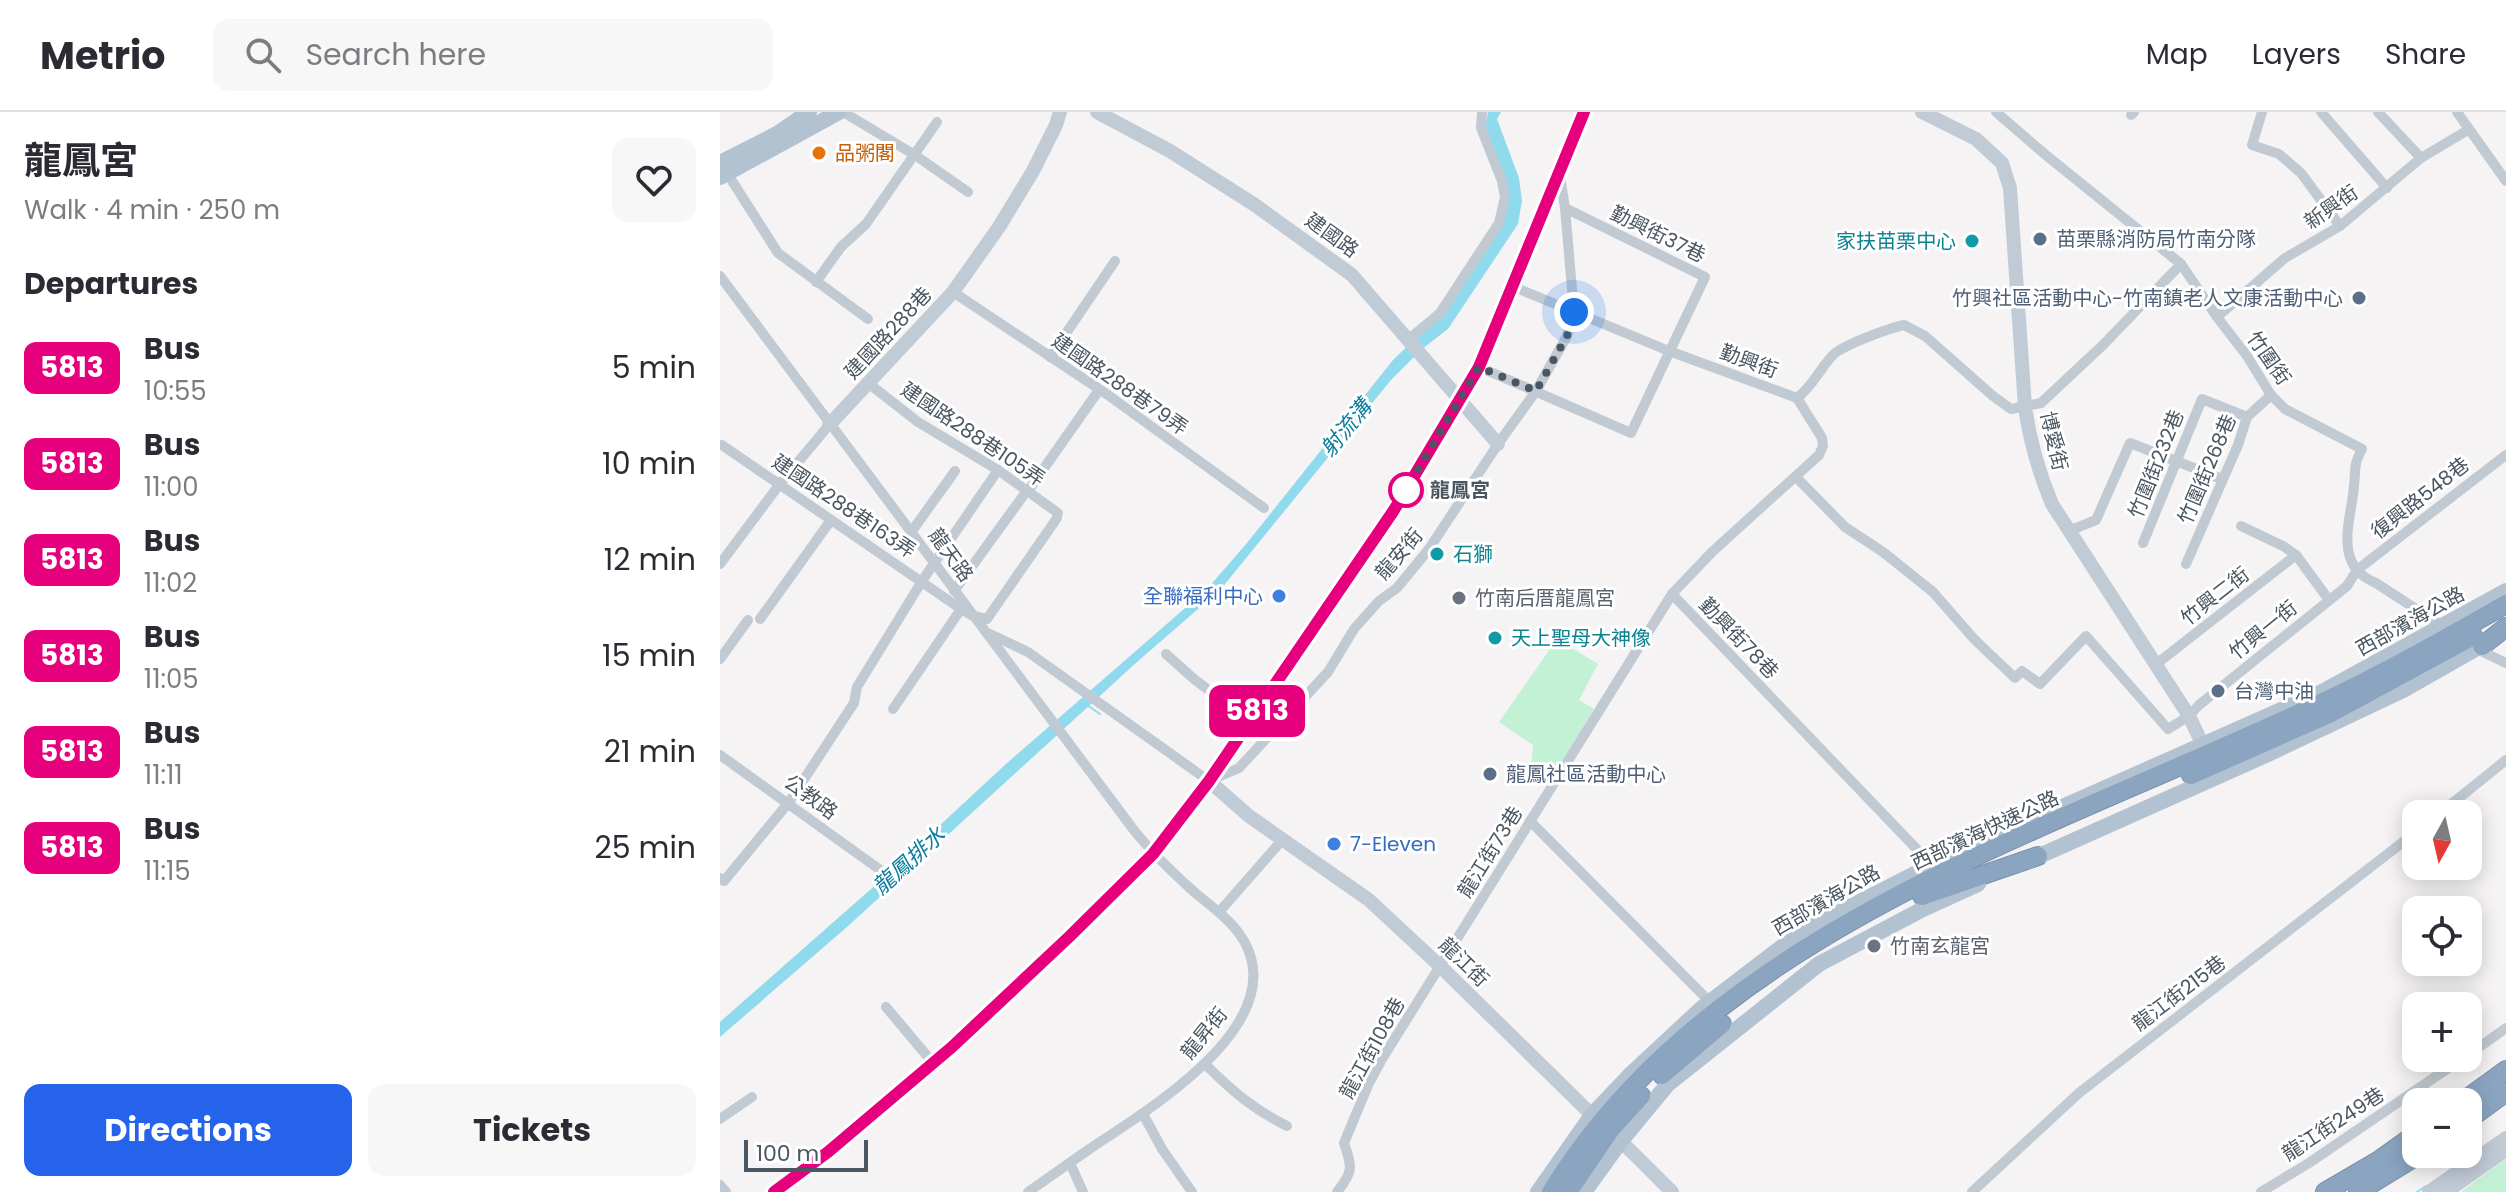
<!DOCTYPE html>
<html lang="en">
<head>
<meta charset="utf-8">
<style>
  :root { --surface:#fff; --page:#f7f7f7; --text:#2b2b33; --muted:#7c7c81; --line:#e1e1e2; --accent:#2563eb }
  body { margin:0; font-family:Poppins,"Noto Sans TC",sans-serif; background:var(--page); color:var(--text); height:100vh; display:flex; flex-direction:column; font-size:30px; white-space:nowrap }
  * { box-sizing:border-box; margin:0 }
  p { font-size:26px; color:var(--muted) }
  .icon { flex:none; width:44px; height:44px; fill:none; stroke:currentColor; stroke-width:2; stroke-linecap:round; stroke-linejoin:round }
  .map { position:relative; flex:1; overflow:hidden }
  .panel { display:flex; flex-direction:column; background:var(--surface); width:720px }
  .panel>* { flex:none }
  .badge { padding:0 16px; border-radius:12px; font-size:28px; line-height:52px }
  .needle { width:52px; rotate:188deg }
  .tools { position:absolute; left:1682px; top:688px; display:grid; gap:16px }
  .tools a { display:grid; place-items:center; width:80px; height:80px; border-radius:16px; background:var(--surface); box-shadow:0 4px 20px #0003; font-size:40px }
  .scale { position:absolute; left:24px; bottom:20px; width:124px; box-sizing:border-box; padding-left:8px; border:4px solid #4a5661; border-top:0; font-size:22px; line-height:28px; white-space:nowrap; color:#4a5661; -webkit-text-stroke:6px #fff; paint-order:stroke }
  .you { position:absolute; width:40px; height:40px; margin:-20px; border:6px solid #fff; border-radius:50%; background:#1a73e8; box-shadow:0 0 0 12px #1a73e833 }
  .map>.badge { position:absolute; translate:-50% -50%; box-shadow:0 0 0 4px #fff }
  h2 { padding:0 24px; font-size:30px; line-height:72px }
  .round { display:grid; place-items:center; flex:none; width:84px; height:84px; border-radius:16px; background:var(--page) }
  .headline { display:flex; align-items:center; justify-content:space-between; height:136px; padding:0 24px }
  h1 { font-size:38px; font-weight:700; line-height:60px }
  .cta { display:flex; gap:16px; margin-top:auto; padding:16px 24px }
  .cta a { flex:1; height:92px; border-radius:16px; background:var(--accent); color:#fff; font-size:32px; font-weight:700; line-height:92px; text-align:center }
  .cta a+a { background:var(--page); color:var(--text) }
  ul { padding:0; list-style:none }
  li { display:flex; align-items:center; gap:24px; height:96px; padding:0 24px }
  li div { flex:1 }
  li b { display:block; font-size:30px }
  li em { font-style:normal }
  li .badge { min-width:88px; font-weight:700; text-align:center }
  header { display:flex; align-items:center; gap:48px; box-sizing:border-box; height:112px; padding:0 40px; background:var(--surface); border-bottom:2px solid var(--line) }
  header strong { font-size:38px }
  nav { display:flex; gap:44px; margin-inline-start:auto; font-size:28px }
  .search { width:560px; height:72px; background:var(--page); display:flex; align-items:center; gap:20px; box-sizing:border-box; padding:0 28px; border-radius:16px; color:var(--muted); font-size:30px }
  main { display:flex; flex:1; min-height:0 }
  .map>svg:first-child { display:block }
</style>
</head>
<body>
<header>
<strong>Metrio</strong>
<div class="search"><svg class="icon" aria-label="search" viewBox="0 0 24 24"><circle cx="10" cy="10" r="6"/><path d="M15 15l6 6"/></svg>Search here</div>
<nav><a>Map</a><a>Layers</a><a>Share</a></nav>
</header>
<main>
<section class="panel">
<div class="headline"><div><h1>龍鳳宮</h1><p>Walk · 4 min · 250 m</p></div><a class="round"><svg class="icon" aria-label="heart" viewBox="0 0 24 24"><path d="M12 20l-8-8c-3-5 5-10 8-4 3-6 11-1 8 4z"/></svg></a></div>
<h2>Departures</h2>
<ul>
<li><span class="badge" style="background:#e6007e;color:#fff">5813</span><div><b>Bus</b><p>10:55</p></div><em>5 min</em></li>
<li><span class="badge" style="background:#e6007e;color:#fff">5813</span><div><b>Bus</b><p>11:00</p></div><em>10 min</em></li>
<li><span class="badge" style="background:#e6007e;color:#fff">5813</span><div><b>Bus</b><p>11:02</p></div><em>12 min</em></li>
<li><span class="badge" style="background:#e6007e;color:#fff">5813</span><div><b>Bus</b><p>11:05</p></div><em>15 min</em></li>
<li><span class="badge" style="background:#e6007e;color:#fff">5813</span><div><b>Bus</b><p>11:11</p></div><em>21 min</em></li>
<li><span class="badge" style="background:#e6007e;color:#fff">5813</span><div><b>Bus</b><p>11:15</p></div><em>25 min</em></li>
</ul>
<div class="cta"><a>Directions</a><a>Tickets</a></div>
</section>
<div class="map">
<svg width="1786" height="1080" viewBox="0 0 1786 1080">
  <rect width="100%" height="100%" fill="#f5f3f3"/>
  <!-- green -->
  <g fill="#c3f1d5">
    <polygon points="837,527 878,552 859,588 874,597 831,667 811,656 813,633 779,610"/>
    <polygon points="1786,1047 1786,1080 1741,1080"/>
  </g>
  <!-- water -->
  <polygon fill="#90daee" points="768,0 781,0 777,7 799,66 802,89 798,112 728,217 702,237 671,268 501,477 417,550 127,815 0,925 0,910 151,777 286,652 487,477 527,431 673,248 729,194 786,100 765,15"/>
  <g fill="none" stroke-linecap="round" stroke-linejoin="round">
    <!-- stream -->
    <g stroke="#90daee" stroke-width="2">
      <polyline points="367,593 380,602"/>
      <polyline points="1697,1080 1706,1074"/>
    </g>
    <!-- highway casing -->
    <g stroke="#7690ad" stroke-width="20">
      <g id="highway">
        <polyline points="1762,534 1786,515"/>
        <polyline points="1471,663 1609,602 1753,524"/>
        <polyline points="1202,784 1318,744"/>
        <polyline points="942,963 1002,912"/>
        <polyline points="1742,990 1786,958"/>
        <polyline points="1748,1008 1786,980"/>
        <path d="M831,1080C995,814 1338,717 1605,589C1667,560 1726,526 1786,492"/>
        <polyline points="848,1080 891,1017 921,984"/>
        <polyline points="1605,1080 1658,1049 1696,1022"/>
        <polyline points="1638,1080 1700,1042"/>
      </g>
    </g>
    <!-- street -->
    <g stroke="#c1cad2" stroke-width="10">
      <polyline points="123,0 195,43 248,80"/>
      <path d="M1276,0L1327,44L1461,152L1497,205L1527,244L1551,283L1565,297L1642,337C1633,354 1636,356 1634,374C1631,409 1612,453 1656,471L1722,514"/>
      <polyline points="1542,0 1532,33 1559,42 1581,61 1620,114"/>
      <polyline points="1601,0 1667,76"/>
      <polyline points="1658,0 1701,46"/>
      <polyline points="1737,0 1786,69"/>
      <polyline points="1411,3 1414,0"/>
      <polyline points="7,61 58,141 148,207"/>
      <path d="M0,164L413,717C431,740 451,759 472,778C491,795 511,807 524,829C572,914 424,1000 368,1038C348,1052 328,1066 308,1080"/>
      <polyline points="96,170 121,135 146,112 217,10"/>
      <polyline points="794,175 949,239 1077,286"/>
      <polyline points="233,180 388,283 544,396"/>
      <polyline points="1497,205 1565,146 1620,114 1701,46 1748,18"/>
      <polyline points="689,227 720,201 779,111 785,85 782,69 761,16 762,0"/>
      <polyline points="330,245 395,149"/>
      <polyline points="759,255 911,321 985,165 845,96"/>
      <polyline points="148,271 198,310 278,358 338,401"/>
      <polyline points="1077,286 1102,326 1103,334 1099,343 992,440 952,482 1212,753"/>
      <path d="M1077,286C1093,274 1100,256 1114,242C1124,233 1169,216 1184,213L1205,224L1273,284L1291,297L1321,291L1383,233L1461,152"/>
      <polyline points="2,333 241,497 253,504 267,507 337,406"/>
      <polyline points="1076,365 1125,415 1163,440 1213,480 1254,527 1295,566 1302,559 1320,572 1366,524 1448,617 1469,604 1479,593 1627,474 1637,458 1786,343"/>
      <polyline points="308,379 379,278"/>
      <polyline points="1521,414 1563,434 1576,443 1609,488"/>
      <polyline points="1351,418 1376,408 1410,331 1502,367"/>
      <polyline points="192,419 235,359"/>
      <polyline points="1423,431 1482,287 1527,305"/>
      <polyline points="0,452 59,373 109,313"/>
      <polyline points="1466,452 1518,333 1527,305 1551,283"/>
      <polyline points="234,479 303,384"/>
      <polyline points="40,507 111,408"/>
      <polyline points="270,522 308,540 489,669 519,656 608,560 634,517 659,489 677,476 709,437 778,332 816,279 847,224 854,200 845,96 840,64"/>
      <polyline points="1757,537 1786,551"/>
      <polyline points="446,542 474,567 549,624"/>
      <polyline points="0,547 28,508"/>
      <polyline points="1435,553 1576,443"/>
      <polyline points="173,597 241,497"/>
      <polyline points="0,643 159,757"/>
      <polyline points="1719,702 1786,648"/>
      <polyline points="810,709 990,890"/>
      <polyline points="0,766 4,769 69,690 134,591 137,575 202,469 278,358"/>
      <polyline points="500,799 563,727"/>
      <polyline points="166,895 213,951"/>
      <polyline points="1748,943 1786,916"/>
      <path d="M485,952C512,979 533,997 567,1014"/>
      <polyline points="423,1002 442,1037 472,1080"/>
      <polyline points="0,1007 32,985"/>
      <polyline points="350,1051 363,1080"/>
      <polyline points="0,1073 6,1080"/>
      <path d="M617,1080C634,1059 632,1055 624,1031L649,971L662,947L952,482"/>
      <polyline points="1252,1080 1359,981 1696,720"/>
      <polyline points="1541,1080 1589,1051 1743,946"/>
    </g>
    <!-- secondary -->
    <g stroke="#c1cbd6" stroke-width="14">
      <polyline points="377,0 450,39 535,93 632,163 778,332"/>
      <path d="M1202,0L1256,27L1282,51L1290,76L1305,295C1310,330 1318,359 1332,392L1469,604L1487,642"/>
      <polyline points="109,313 233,180 279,115 313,59 336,13 340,0"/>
      <path d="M489,669L529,704L649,788L721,855L872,1003C900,1027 926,1054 952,1080"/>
      <polyline points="54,1080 108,1040 232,935 350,824 433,742 489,669 674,398 759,255 794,175 864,0"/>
      <polyline points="1709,1080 1786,1026"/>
      <polyline points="1726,1080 1786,1038"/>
    </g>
    <!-- primary -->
    <g stroke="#b3c2d1" stroke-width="16">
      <polyline points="0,51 57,22 89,0"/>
      <polyline points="0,65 119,0"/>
      <polyline points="1308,749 1548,642 1683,578 1771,528"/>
      <polyline points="818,1080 872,1003 911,962 982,896 1083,819 1212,753 1604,579 1786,479"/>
      <polyline points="864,1080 900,1030 948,972 1099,852 1203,797 1258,772"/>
    </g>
    <!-- highway -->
    <use href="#highway" stroke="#8ba5c1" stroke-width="18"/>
  </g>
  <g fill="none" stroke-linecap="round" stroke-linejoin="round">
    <!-- line casing -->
    <g stroke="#fff" stroke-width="18">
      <polyline id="line" points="54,1080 108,1040 232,935 350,824 433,742 489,669 674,398 759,255 864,0"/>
    </g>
    <!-- line -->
    <use href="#line" stroke="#e6007e" stroke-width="12"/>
    <!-- walk -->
    <polyline stroke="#4a5661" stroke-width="8" stroke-dasharray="0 14.4" points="686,378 681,386 759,255 816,279 847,224 854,200"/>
  </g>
  <!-- markers -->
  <circle fill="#e8710a" stroke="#fff" stroke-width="3" cx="99" cy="41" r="8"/>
  <g fill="#5c6f8a" stroke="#fff" stroke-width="3">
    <circle cx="1320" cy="127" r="8"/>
    <circle cx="1639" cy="186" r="8"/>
    <circle cx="1498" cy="579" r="8"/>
    <circle cx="770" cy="662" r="8"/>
  </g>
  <g fill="#0f9aa8" stroke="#fff" stroke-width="3">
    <circle cx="1252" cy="129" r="8"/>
    <circle cx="717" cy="442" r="8"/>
    <circle cx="775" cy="526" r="8"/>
  </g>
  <circle fill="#fff" stroke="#e6007e" stroke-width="4" cx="686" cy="378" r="16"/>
  <g fill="#3f7fe0" stroke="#fff" stroke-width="3">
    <circle cx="559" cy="484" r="8"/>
    <circle cx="614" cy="732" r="8"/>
  </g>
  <g fill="#6b7280" stroke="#fff" stroke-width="3">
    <circle cx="739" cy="486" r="8"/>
    <circle cx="1154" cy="834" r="8"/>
  </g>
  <g text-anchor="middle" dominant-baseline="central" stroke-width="6" stroke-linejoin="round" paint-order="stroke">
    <!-- food labels -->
    <g font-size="20" fill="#c56008" stroke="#fff" text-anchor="start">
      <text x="115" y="41">品粥閣</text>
    </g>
    <!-- street labels -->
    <g font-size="20" fill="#4a5661" stroke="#fff">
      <text transform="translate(1611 95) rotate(-35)">新興街</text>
      <text transform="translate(938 122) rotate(26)">勤興街37巷</text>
      <text transform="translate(612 123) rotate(36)">建國路</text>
      <text transform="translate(168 221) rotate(-47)">建國路288巷</text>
      <text transform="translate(1549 246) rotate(55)">竹圍街</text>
      <text transform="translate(1029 249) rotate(20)">勤興街</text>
      <text transform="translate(400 272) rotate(35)">建國路288巷79弄</text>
      <text transform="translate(253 322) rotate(34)">建國路288巷105弄</text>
      <text transform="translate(1334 329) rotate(77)">博愛街</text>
      <text transform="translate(1436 352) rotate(-68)">竹圍街232巷</text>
      <text transform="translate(1487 357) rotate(-67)">竹圍街268巷</text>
      <text transform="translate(1700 386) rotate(-38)">復興路548巷</text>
      <text transform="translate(124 394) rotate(34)">建國路288巷163弄</text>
      <text transform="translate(679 442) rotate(-49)">龍安街</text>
      <text transform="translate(231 443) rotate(54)">龍天路</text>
      <text transform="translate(1495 484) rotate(-38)">竹興二街</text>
      <text transform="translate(1690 509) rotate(-29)">西部濱海公路</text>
      <text transform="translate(1543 518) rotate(-39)">竹興一街</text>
      <text transform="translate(1019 526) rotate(46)">勤興街78巷</text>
      <text transform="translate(91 685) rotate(36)">公教路</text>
      <text transform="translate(1265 718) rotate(-25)">西部濱海快速公路</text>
      <text transform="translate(770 740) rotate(-58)">龍江街73巷</text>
      <text transform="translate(1106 788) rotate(-30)">西部濱海公路</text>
      <text transform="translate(744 850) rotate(44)">龍江街</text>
      <text transform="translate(1459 881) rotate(-37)">龍江街215巷</text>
      <text transform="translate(484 921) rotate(-51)">龍昇街</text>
      <text transform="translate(652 936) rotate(-61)">龍江街108巷</text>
      <text transform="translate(1613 1012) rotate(-33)">龍江街249巷</text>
    </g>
    <!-- service labels -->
    <g font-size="20" fill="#4e5e75" stroke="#fff" text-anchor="start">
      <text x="1336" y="127">苗栗縣消防局竹南分隊</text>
      <text x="1623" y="186" text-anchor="end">竹興社區活動中心-竹南鎮老人文康活動中心</text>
      <text x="1514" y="579">台灣中油</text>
      <text x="786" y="662">龍鳳社區活動中心</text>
    </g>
    <!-- culture labels -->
    <g font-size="20" fill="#0d838f" stroke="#fff" text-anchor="start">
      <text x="1236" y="129" text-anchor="end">家扶苗栗中心</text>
      <text x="733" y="442">石獅</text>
      <text x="791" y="526">天上聖母大神像</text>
    </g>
    <!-- stop labels -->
    <g font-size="20" font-weight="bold" fill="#4a5661" stroke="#fff" text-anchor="start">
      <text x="710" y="378">龍鳳宮</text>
    </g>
    <!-- shop labels -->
    <g font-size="20" fill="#366cbe" stroke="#fff" text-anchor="end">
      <text x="543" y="484">全聯福利中心</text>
      <text x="630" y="732" text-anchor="start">7-Eleven</text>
    </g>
    <!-- worship labels -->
    <g font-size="20" fill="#5b616d" stroke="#fff" text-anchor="start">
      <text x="755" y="486">竹南后厝龍鳳宮</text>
      <text x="1170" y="834">竹南玄龍宮</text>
    </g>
    <!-- water labels -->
    <g font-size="22" font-style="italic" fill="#0c7c9b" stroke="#fff">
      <text transform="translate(626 316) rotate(-51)">射流溝</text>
      <text transform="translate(189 749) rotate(-42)">龍鳳排水</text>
    </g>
  </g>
</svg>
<div class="tools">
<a><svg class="needle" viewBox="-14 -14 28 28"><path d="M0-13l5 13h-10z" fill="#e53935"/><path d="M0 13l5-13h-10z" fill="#7c7c81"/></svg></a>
<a><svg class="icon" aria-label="locate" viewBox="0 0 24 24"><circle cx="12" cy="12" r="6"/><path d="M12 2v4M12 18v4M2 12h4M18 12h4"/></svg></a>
<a>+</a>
<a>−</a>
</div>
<div class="scale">100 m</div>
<div class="you" style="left:854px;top:200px"></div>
<b class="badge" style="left:537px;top:599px;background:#e6007e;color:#fff">5813</b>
</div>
</main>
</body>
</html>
